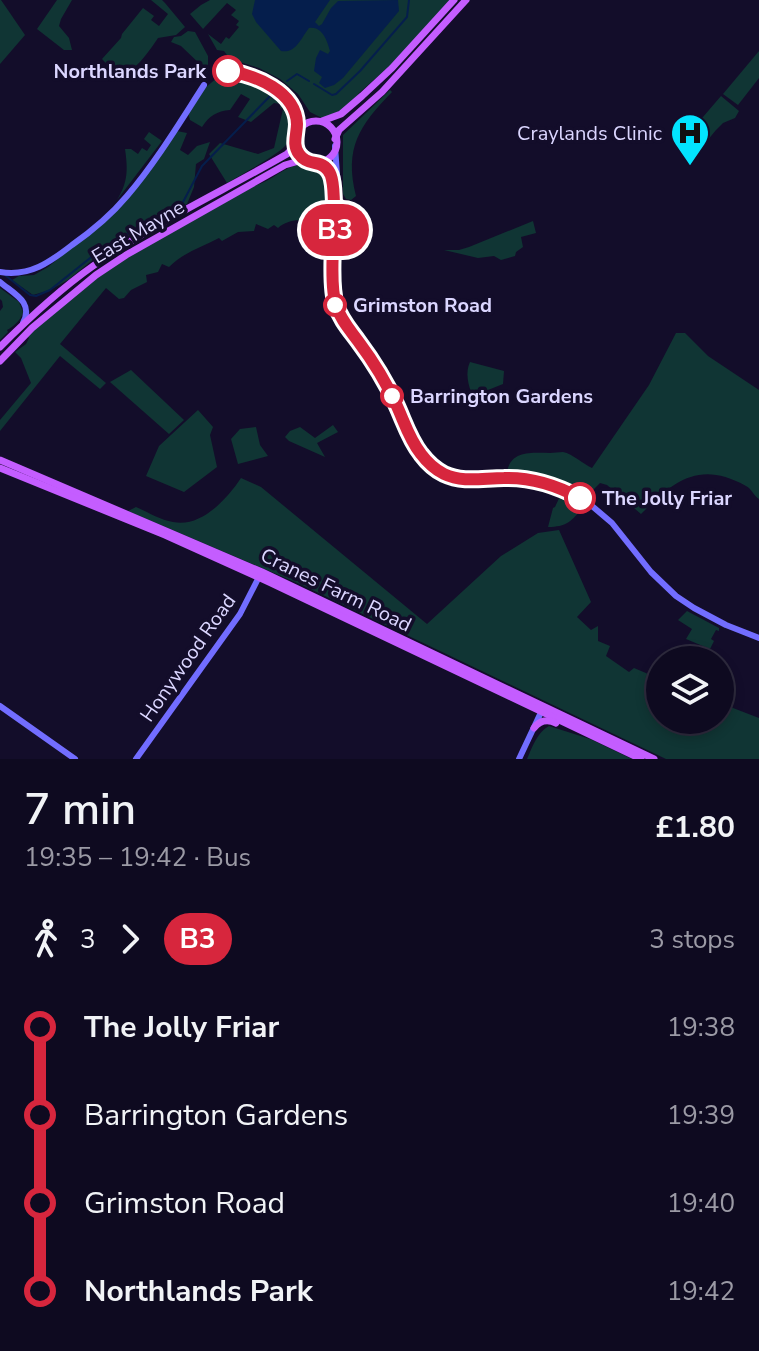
<!DOCTYPE html>
<html lang="en">
<head>
<meta charset="utf-8">
<style>
  :root { --surface:#0e0a20; --page:#171329; --text:#f1f3f6; --muted:#9b9aa5; --line:#2e2b3e }
  body { margin:0; font-family:"Nunito Sans",sans-serif; background:var(--page); color:var(--text); height:100vh; display:flex; flex-direction:column; font-size:30px; white-space:nowrap }
  * { box-sizing:border-box; margin:0 }
  p { font-size:26px; color:var(--muted) }
  .icon { flex:none; width:44px; height:44px; fill:none; stroke:currentColor; stroke-width:2; stroke-linecap:round; stroke-linejoin:round }
  .map { position:relative; height:759px; overflow:hidden }
  .sheet { display:flex; flex-direction:column; background:var(--surface); flex:1 }
  .sheet>* { flex:none }
  .badge { padding:0 16px; border-radius:26px; font-size:28px; line-height:52px }
  .tools { position:absolute; left:646px; top:646px; display:grid; gap:16px }
  .tools a { display:grid; place-items:center; width:88px; height:88px; border-radius:50%; background:var(--surface); box-shadow:0 4px 12px #0003,0 0 0 2px var(--line); font-size:40px }
  .map>.badge { position:absolute; translate:-50% -50%; box-shadow:0 0 0 4px #fff }
  .legs { display:flex; align-items:center; gap:12px; height:88px; padding:0 24px; font-size:26px }
  .legs p { margin-inline-start:auto }
  .head { display:flex; align-items:center; justify-content:space-between; height:136px; padding:0 24px }
  h1 { font-size:44px; font-weight:600; line-height:60px }
  ul { padding:0 24px; list-style:none }
  li { display:flex; align-items:center; gap:28px; height:88px; font-size:30px }
  li i { display:grid; place-items:center; width:12px; height:100%; margin:0 10px; background:currentColor }
  li i::after { content:''; width:20px; height:20px; margin:-10px; border:6px solid; border-radius:50%; background:var(--surface) }
  li p { margin-inline-start:auto }
  li:first-child i { background:linear-gradient(#0000 50%,currentColor 0) }
  li:last-child i { background:linear-gradient(currentColor 50%,#0000 0) }
  .map>svg:first-child { display:block }
</style>
</head>
<body>
<div class="map">
<svg width="759" height="759" viewBox="0 0 759 759">
  <rect width="100%" height="100%" fill="#130d2a"/>
  <!-- green -->
  <g fill="#103534">
    <polygon points="1,0 25,35 0,64 0,0"/>
    <polygon points="57,0 72,0 61,19 59,26 69,38 72,50 64,50 37,29"/>
    <path d="M151,0H162L165,3L185,27L176,35L158,38C151,48 132,79 116,73C112,71 106,63 102,59L121,38L122,34L143,8L154,16L151,20L159,26L168,14Z"/>
    <path d="M210,0H450L394,62L359,93C350,107 337,113 322,118L310,112L298,94L280,79L259,68L230,59L224,51L217,50L208,34L221,44L226,37L229,39L239,27L236,25L239,21L231,15L236,10L227,3L203,29L190,14L201,5Z"/>
    <polygon points="188,31 195,32 208,56 208,71 204,76 199,72 202,66 181,46 171,42 174,37 181,36"/>
    <polygon points="759,51 759,78 738,105 723,94"/>
    <path d="M222,74C250,77 308,97 291,135C289,138 288,143 285,146C279,154 239,176 227,183L209,154L220,143L258,154L274,148L283,109L280,108L281,104L274,103L251,122L238,117L250,99L241,94L230,110C217,111 209,116 202,127L190,120L188,113L206,87Z"/>
    <path d="M390,90L392,92C359,126 344,148 356,196L351,200L346,199L343,194V135Z"/>
    <polygon points="721,96 739,111 735,118 723,123 716,130 702,147 690,147 685,142 685,138"/>
    <polygon points="177,131 187,133 180,150 188,155 197,146 210,142 204,159 196,164 194,187 187,204 154,221 105,250 68,280 50,290 33,295 12,280 19,276 34,275 48,267 114,213"/>
    <path d="M149,132L162,141L117,200C128,182 128,170 125,149H131L138,154L142,148L147,151L151,145L144,139Z"/>
    <path d="M301,164L322,166C334,182 329,209 329,228L319,227C306,218 290,218 278,228L274,225L268,229L256,224L254,231L238,232L222,241L219,238C202,247 184,252 169,267L162,264L158,272L146,275L147,282L131,290L124,298L119,299L106,288L60,344L106,383L100,389L60,356L0,431V420L31,383L21,358L15,352L26,344L29,338L27,336L75,294L124,259L254,186C272,181 283,167 301,164Z"/>
    <polygon points="533,221 536,233 521,237 523,247 516,252 515,256 501,260 494,256 478,258 444,250 459,250 469,247"/>
    <path d="M0,288L19,302L23,312C21,320 14,326 7,330L8,332L0,340V311L3,307L2,301L0,299Z"/>
    <path d="M676,333H685L708,356L759,390V499C753,495 752,489 746,486C699,460 674,481 641,514L607,485L600,483L588,495C558,482 539,477 507,472C511,450 532,453 550,453C554,453 559,452 563,452C573,454 583,464 592,468L649,385Z"/>
    <path d="M470,362L504,371L503,384L473,396C468,386 465,372 470,362Z"/>
    <polygon points="131,370 184,420 169,434 110,382"/>
    <polygon points="198,410 213,427 210,435 217,467 184,492 146,476 159,446"/>
    <polygon points="333,425 338,432 317,443 325,457 289,441 285,437 290,431 300,427 315,438"/>
    <polygon points="256,427 260,445 268,456 238,464 231,439 240,429"/>
    <path d="M241,478L261,487L427,624L501,556L538,533L559,530L591,602L577,617L591,630L598,626V641L610,646L606,656L629,672L634,668L660,679V720H720V703L759,718V759H666L302,585L128,511L136,507C148,512 160,520 173,522C201,528 227,499 241,478Z"/>
    <path d="M562,492L585,504C573,520 568,527 548,527L553,508L555,507Z"/>
    <polygon points="687,611 719,628 719,631 716,630 711,639 714,641 710,649 686,639 692,629 678,620"/>
    <path d="M549,726L590,739L632,759H527C532,748 537,732 549,726Z"/>
  </g>
  <!-- water -->
  <path fill="#051e4c" d="M255,0H330L315,22L319,26L322,24L331,8L338,1L398,0L399,11L343,78L334,85L325,88L319,83L322,77L314,71L316,58L320,50L328,54L330,51C327,40 322,26 309,28C301,38 296,54 281,51L256,22L252,14Z"/>
  <g fill="none" stroke-linecap="round" stroke-linejoin="round">
    <!-- stream -->
    <g stroke="#051e4c" stroke-width="2">
      <polyline points="287,81 297,74 309,81"/>
      <polyline points="314,84 332,95 336,94 360,71 407,17 409,0"/>
      <polyline points="5,275 30,295 36,296 50,290 104,247 183,202 202,166 272,94"/>
    </g>
    <!-- secondary -->
    <g stroke="#726dff" stroke-width="6">
      <polyline points="335,146 339,203 336,218 334,241 334,280 335,304 345,323 364,350 391,393 412,440 422,455 439,471 458,479 473,480 504,478 534,480 575,495 592,506 612,523 651,572 676,596 694,608 726,625 759,638"/>
      <path d="M316,163C335,168 333,186 334,203L339,208"/>
      <path d="M0,272C30,277 50,262 72,245C92,231 111,215 127,196C156,162 180,122 204,85"/>
      <path d="M0,282C14,294 34,302 23,323"/>
      <polyline points="0,706 75,759"/>
      <polyline points="136,759 240,614 261,573"/>
      <polyline points="519,759 543,708"/>
    </g>
    <!-- primary -->
    <g stroke="#c45dff" stroke-width="7">
      <polyline points="322,121 341,114 362,96 392,68 454,0"/>
      <circle cx="316" cy="142" r="21"/>
      <polyline points="335,139 339,130 382,92 466,0"/>
      <path d="M0,347C29,318 59,290 93,266C154,223 223,191 287,154L293,148L295,142"/>
      <polyline points="0,361 32,328 96,275 126,255 285,165 299,161 311,162"/>
      <polyline points="0,460 262,572 654,759"/>
      <polyline points="0,468 165,535 269,582 641,759"/>
      <path d="M534,728C540,720 548,719 556,723"/>
    </g>
  </g>
  <g fill="none" stroke-linecap="round" stroke-linejoin="round">
    <!-- line-1 casing -->
    <g stroke="#fff" stroke-width="18">
      <path id="line-1" d="M228,71C255,75 296,91 297,124C297,134 292,145 299,154C303,160 308,162 315,163C335,166 333,186 334,203L339,208C332,226 330,287 336,305C340,319 350,330 358,341C373,361 386,382 396,404C404,421 409,439 421,454C427,462 434,469 444,474C463,483 483,478 504,478C531,477 556,485 580,498"/>
    </g>
    <!-- line-1 -->
    <use href="#line-1" stroke="#d7263d" stroke-width="12"/>
  </g>
  <!-- icons -->
  <defs>
    <g id="hospital-pin" transform="scale(2)"><path d="M0 17L-7.5 6A9.5 9.5 0 1 1 7.5 6Z" fill="#02e4ff" stroke="#130d2a"/><path d="M-5-5h3v3.5h4V-5h3V5h-3V1.5h-4V5h-3Z" fill="#111"/></g>
  </defs>
  <g fill-rule="evenodd">
    <use href="#hospital-pin" x="690" y="133"/>
  </g>
  <!-- markers -->
  <g fill="#fff" stroke="#d7263d" stroke-width="4">
    <circle cx="228" cy="71" r="14"/>
    <circle cx="335" cy="305" r="10"/>
    <circle cx="392" cy="396" r="10"/>
    <circle cx="580" cy="498" r="14"/>
  </g>
  <g text-anchor="middle" dominant-baseline="central" stroke-width="7" stroke-linejoin="round" paint-order="stroke">
    <!-- stop labels -->
    <g font-size="20" font-weight="bold" fill="#dbd6ff" stroke="#130d2a" text-anchor="start">
      <text x="206" y="71" text-anchor="end">Northlands Park</text>
      <text x="353" y="305">Grimston Road</text>
      <text x="410" y="396">Barrington Gardens</text>
      <text x="602" y="498">The Jolly Friar</text>
    </g>
    <!-- poi labels -->
    <g font-size="20" fill="#dbd6ff" stroke="#130d2a" text-anchor="end">
      <text x="662" y="133">Craylands Clinic</text>
    </g>
    <!-- street labels -->
    <g font-size="20" fill="#dbd6ff" stroke="#130d2a">
      <text transform="translate(138 232) rotate(-31)">East Mayne</text>
      <text transform="translate(336 590) rotate(26)">Cranes Farm Road</text>
      <text transform="translate(188 658) rotate(-55)">Honywood Road</text>
    </g>
  </g>
</svg>
<div class="tools">
<a><svg class="icon" aria-label="layers" viewBox="0 0 24 24"><path d="M12 4l9 5-9 5-9-5zM3 14l9 5 9-5"/></svg></a>
</div>
<b class="badge" style="left:335px;top:230px;background:#d7263d;color:#fff">B3</b>
</div>
<section class="sheet">
<div class="head"><div><h1>7 min</h1><p>19:35 – 19:42 · Bus</p></div><b>£1.80</b></div>
<div class="legs"><svg class="icon" aria-label="walk" viewBox="0 0 24 24"><circle cx="13" cy="4" r="2"/><path d="M13 8l-2 6 4 7M11 14l-3 7M7 12l3-4h3l4 4"/></svg>3<svg class="icon" aria-label="forward" viewBox="0 0 24 24"><path d="M9 5l7 7-7 7"/></svg><b class="badge" style="background:#d7263d;color:#fff">B3</b><p>3 stops</p></div>
<ul>
<li><i style="color:#d7263d"></i><b>The Jolly Friar</b><p>19:38</p></li>
<li><i style="color:#d7263d"></i><span>Barrington Gardens</span><p>19:39</p></li>
<li><i style="color:#d7263d"></i><span>Grimston Road</span><p>19:40</p></li>
<li><i style="color:#d7263d"></i><b>Northlands Park</b><p>19:42</p></li>
</ul>
</section>
</body>
</html>
